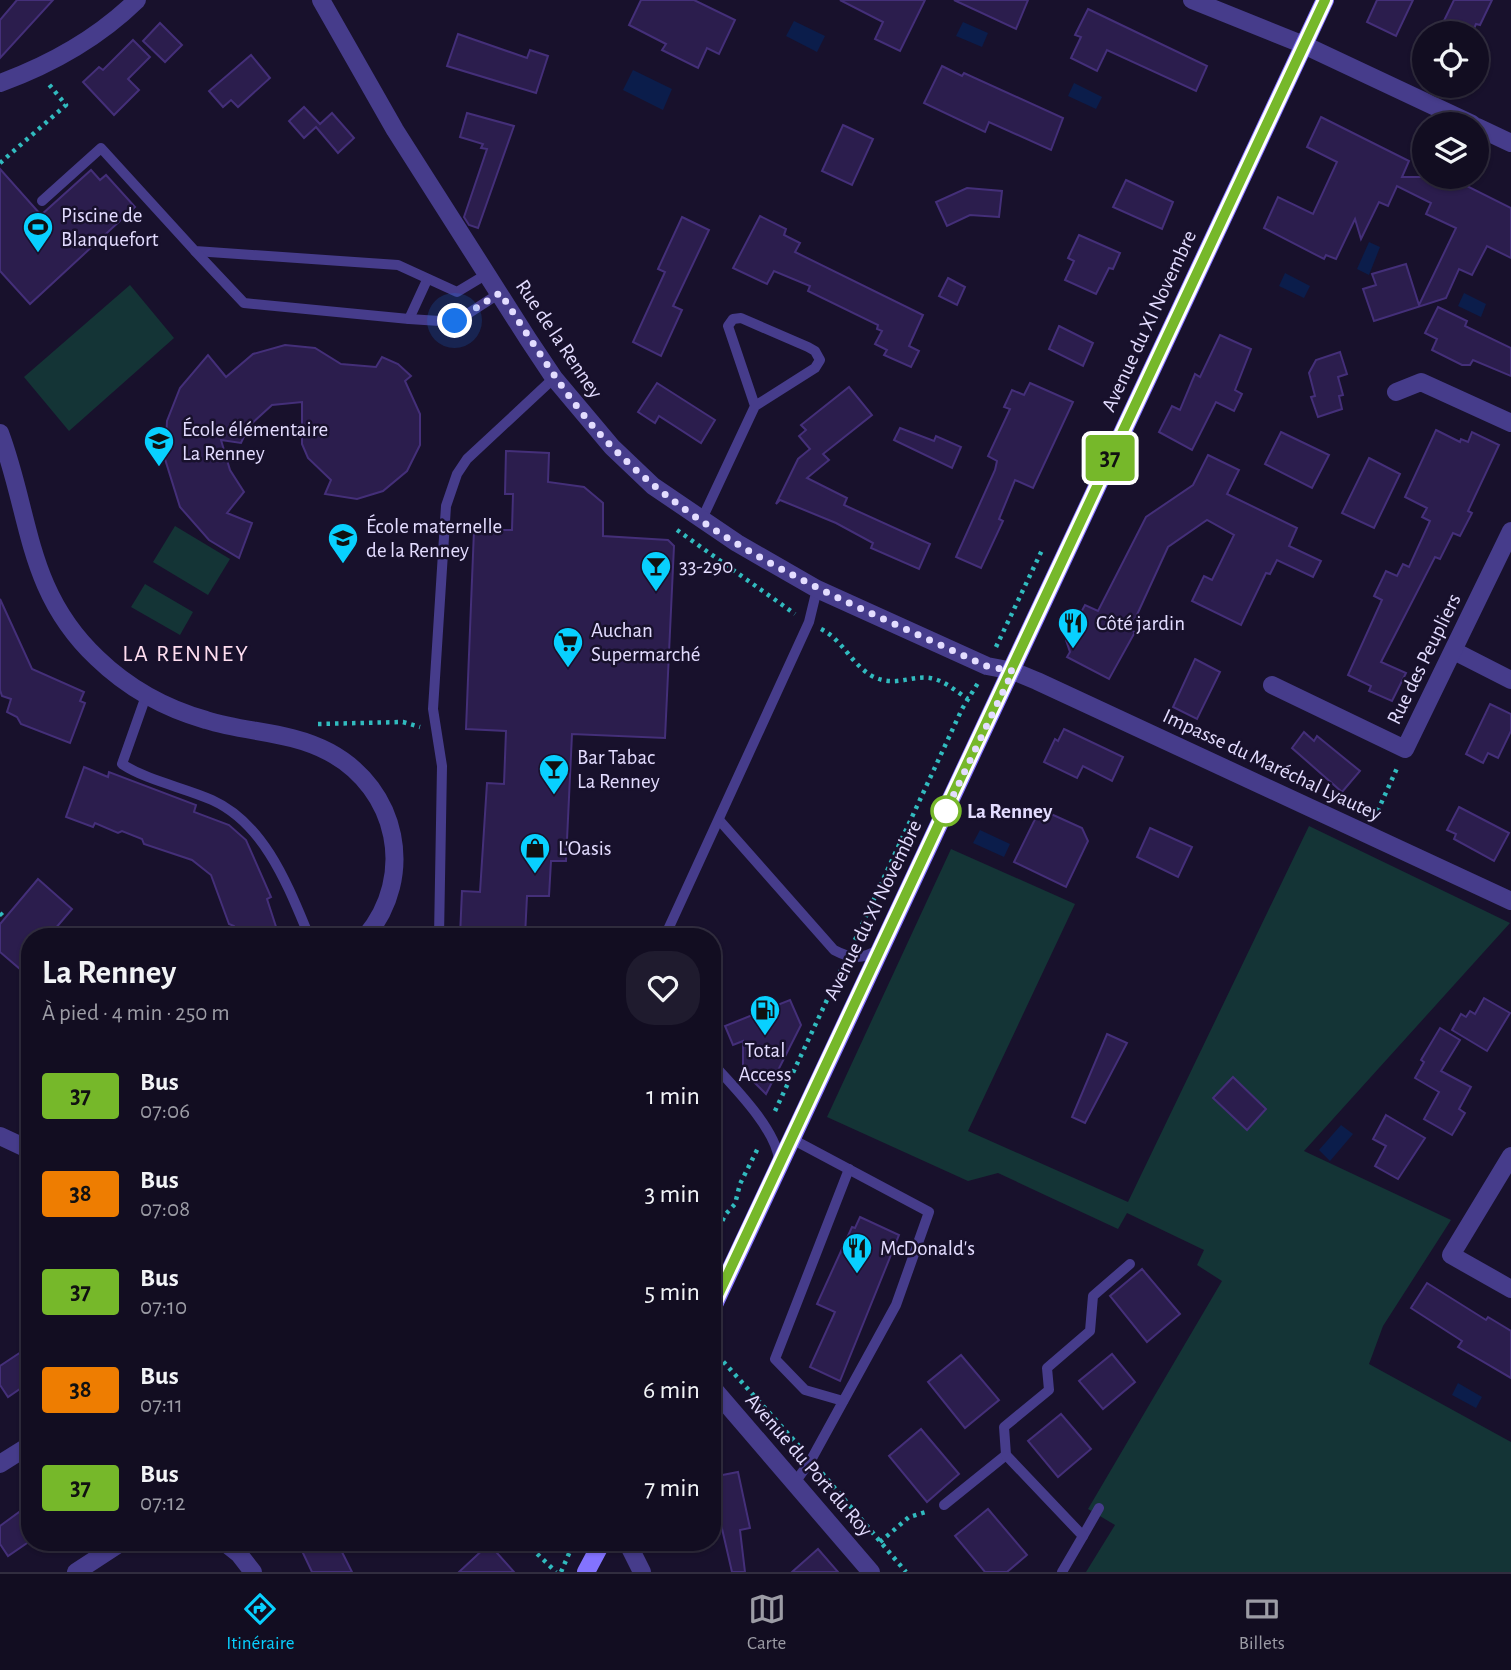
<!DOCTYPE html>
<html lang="fr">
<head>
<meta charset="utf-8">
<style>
  :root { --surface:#120d21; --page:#1f1b2e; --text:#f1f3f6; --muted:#9c9ca5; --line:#312d3f; --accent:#08d0ff }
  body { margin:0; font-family:"Alegreya Sans",sans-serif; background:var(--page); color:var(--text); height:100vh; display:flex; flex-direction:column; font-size:26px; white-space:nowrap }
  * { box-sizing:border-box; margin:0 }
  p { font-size:23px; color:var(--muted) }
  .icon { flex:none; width:38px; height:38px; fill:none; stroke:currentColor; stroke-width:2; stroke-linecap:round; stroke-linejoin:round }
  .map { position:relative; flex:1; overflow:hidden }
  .panel { position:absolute; left:21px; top:928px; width:700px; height:623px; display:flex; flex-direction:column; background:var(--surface); border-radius:28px; box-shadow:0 2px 5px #0004,0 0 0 2px var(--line) }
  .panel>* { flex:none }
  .badge { padding:0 14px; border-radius:5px; font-size:24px; line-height:46px }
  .tools { position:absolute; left:1412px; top:21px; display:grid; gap:14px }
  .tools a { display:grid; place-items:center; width:77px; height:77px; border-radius:50%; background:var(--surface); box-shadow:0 2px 5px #0004,0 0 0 2px var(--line); font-size:35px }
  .you { position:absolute; width:35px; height:35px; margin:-18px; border:5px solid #fff; border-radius:50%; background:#1a73e8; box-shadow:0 0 0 10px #1a73e833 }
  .map>.badge { position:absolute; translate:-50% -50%; box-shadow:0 0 0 4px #fff }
  .round { display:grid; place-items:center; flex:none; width:74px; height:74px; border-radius:28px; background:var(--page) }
  .summary { display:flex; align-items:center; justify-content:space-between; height:119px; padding:0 21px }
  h1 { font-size:33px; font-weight:700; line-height:52px }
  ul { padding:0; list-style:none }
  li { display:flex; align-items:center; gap:21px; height:98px; padding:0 21px }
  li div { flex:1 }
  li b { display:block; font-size:26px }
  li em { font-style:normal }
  li .badge { min-width:77px; font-weight:700; text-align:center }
  .tabs { display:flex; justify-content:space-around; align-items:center; height:98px; border-top:2px solid var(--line); background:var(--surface); font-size:19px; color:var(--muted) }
  .tabs a { display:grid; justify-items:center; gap:4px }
  .tabs .active { color:var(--accent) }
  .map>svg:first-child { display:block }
</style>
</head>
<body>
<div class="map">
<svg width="1511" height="1572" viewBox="0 0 1511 1572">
  <rect width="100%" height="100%" fill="#18112c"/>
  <!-- green -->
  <g fill="#143436">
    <polygon points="130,285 174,338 69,431 24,377"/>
    <polygon points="175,526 230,559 208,595 153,562"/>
    <polygon points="145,584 193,612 180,635 131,607"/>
    <polygon points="1309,826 1510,923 1304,1151 1451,1220 1383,1326 1369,1364 1511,1442 1511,1572 1086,1572 1115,1525 1088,1509 1222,1281 1197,1265 1204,1250 1127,1213 1118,1229 998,1173 968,1181 827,1117 951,849 1075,904 968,1131 1128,1202"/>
  </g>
  <!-- water -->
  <g fill="#0b1d4b">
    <polygon points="794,21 825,36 817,52 786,36"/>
    <polygon points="963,22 988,33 982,47 956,36"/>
    <polygon points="633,70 672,89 663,110 623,90"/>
    <polygon points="1074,83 1102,97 1096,109 1068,96"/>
    <polygon points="1369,242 1380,247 1369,275 1357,269"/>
    <polygon points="1285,273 1310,286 1304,298 1279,286"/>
    <polygon points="1464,293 1486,304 1481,317 1458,306"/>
    <polygon points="980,830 1010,844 1004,857 973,843"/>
    <polygon points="1341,1125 1353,1134 1330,1161 1319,1150"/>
    <polygon points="1458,1383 1482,1397 1476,1408 1452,1395"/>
  </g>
  <!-- building -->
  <g fill="#2b1d4d" stroke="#442f79" stroke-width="2">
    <polygon points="17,0 53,0 0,58 0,20"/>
    <polygon points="641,0 694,0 735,20 719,54 707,48 698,68 662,50 666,44 629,25"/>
    <polygon points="840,0 925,0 900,51 875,39 883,22"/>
    <polygon points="954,0 1028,0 1016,29"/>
    <polygon points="1377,0 1413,0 1396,36 1367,22"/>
    <polygon points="1454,0 1492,0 1480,25 1476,24 1472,33 1438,33"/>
    <polygon points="1088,9 1207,66 1196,91 1107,50 1097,71 1071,58 1081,37 1075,35"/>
    <polygon points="160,23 182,45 165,62 143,41"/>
    <polygon points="458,34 527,58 530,50 548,56 536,93 447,66"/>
    <polygon points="133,40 150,57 128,79 139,90 114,115 83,82 99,67 103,70"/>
    <polygon points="251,55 270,78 238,107 231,100 223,107 209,91"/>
    <polygon points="942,66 962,76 964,73 1063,118 1051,150 989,122 985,132 924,103"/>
    <polygon points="304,107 320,124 332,113 354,138 338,153 316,127 304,138 289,121"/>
    <polygon points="467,113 514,126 478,228 469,225 464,217 487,149 481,148 483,144 460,137"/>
    <polygon points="1321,117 1409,161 1402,177 1449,177 1511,208 1511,258 1487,246 1472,275 1459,269 1446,298 1374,321 1363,289 1376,285 1372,274 1406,264 1419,305 1456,228 1426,214 1431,203 1397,186 1388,206 1379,202 1361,239 1355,219 1336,259 1326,255 1324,259 1264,228 1278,197 1313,214 1337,162 1307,147"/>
    <polygon points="843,125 873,139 852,185 822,171"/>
    <polygon points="0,169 41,215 91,170 100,180 106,175 135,207 30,304 0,271"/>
    <polygon points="1126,180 1173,202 1162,229 1113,207"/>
    <polygon points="967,188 1002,191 999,217 970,215 947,226 936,202"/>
    <polygon points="760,216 786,229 784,235 800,243 795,252 923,315 909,346 919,351 911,367 884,355 887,350 875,344 882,331 877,329 878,325 808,291 810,286 774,271 767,284 733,268"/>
    <polygon points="682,217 709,230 673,306 682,310 661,356 633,342 665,272 658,269"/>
    <polygon points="1079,235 1120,253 1113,269 1109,268 1096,294 1065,280 1074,261 1068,258"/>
    <polygon points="948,278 965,287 957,305 939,296"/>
    <polygon points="1438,307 1467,321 1465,326 1511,348 1511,376 1473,360 1470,365 1462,365 1432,350 1437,339 1425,333"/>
    <polygon points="1059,326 1093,343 1083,366 1049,349"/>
    <polygon points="1220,335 1251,349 1235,390 1242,394 1234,411 1216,402 1192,450 1159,432 1172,406 1180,410 1195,374 1200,377"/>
    <polygon points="285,345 315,348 341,364 376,367 382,357 398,364 411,376 405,381 420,414 420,445 407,471 383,491 357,499 325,494 331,480 308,458 302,444 302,402 272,405 249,426 241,443 221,440 230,470 244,492 227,513 252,523 239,558 209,540 180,507 165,459 167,421 180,388 208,355 226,377 253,354"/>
    <polygon points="1340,352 1347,374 1338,377 1343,395 1339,396 1342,409 1318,417 1311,397 1315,396 1309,373 1316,360"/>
    <polygon points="657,383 715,420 701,443 659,416 655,423 638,412"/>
    <polygon points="1030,383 1073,402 1033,488 1015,480 999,519 1003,521 981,568 956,557 995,470 997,461 988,456 1010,409 1004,407 1012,390 1024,395"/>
    <polygon points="849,387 872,415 823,454 829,460 807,478 847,498 844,505 930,544 919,569 871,548 873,543 836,523 780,500 776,504 798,459 810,449 799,436 806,430 801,425"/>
    <polygon points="900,428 934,441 936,436 961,447 952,468 894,440"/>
    <polygon points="1436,430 1460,442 1461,439 1468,442 1472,432 1499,445 1468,511 1472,513 1460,536 1453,533 1440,559 1435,557 1381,662 1406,673 1392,701 1369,691 1371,686 1348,675 1382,600 1374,596 1386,571 1397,576 1403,564 1409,567 1430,521 1422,517 1427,508 1405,497"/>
    <polygon points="1281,432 1329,455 1312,488 1265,464"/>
    <polygon points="506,451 549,453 548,482 584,487 603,503 603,536 668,540 674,546 665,738 572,734 566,861 551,861 549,896 527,896 525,936 460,936 462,891 480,892 487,783 504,784 506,731 466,729 474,530 512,530 513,494 505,494"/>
    <polygon points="1208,455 1239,470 1227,494 1297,528 1289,546 1321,561 1313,577 1277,560 1270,574 1266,573 1241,625 1192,601 1204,576 1212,580 1234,535 1207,520 1168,547 1130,630 1135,632 1109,679 1067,657 1070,652 1066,640 1085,605 1098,611 1146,517 1193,485"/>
    <polygon points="1369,458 1400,474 1374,528 1342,513"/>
    <polygon points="0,599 32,669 84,692 80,701 85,703 70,743 21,724 17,717 7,712 11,699 2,696 0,690"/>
    <polygon points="1195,659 1220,672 1197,719 1173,707"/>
    <polygon points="1490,704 1511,714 1511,731 1498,758 1488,753 1483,763 1466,754"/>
    <polygon points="1064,729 1123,757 1112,781 1083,766 1077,778 1044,762 1055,739 1058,741"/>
    <polygon points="1304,732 1314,741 1317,736 1360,771 1342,792 1292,748"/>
    <polygon points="84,767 108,777 109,772 196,805 194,812 229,825 246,840 271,897 267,899 279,936 238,936 234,926 229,924 211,875 192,860 144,844 142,839 122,831 118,833 95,823 93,827 66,817"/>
    <polygon points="1459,807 1509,833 1494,861 1454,839 1456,834 1447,830"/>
    <polygon points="1040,809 1082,828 1088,841 1066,887 1014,862"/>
    <polygon points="1150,828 1192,847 1178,877 1137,857"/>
    <polygon points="38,879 72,909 49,936 30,936 30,958 20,969 0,952 0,924"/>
    <polygon points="1484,998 1510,1013 1487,1051 1452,1030 1461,1014 1466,1017 1470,1011 1475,1014"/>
    <polygon points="790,1000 801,1025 766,1094 743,1071 743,1041 733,1045 725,1026"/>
    <polygon points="1440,1028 1460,1040 1441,1071 1471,1087 1459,1109 1465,1113 1452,1135 1424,1119 1439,1092 1415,1078 1424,1062 1421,1060"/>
    <polygon points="1107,1034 1127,1043 1085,1123 1072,1117"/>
    <polygon points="1233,1077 1266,1109 1247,1130 1213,1098"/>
    <polygon points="1386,1115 1425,1138 1398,1179 1375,1166 1386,1146 1373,1139"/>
    <polygon points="860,1217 899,1235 840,1381 810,1367 835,1312 817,1304 852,1227 855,1228"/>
    <polygon points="1142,1269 1180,1314 1147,1342 1110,1296"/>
    <polygon points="1427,1283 1486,1320 1488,1317 1511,1331 1511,1378 1458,1347 1462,1341 1411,1308"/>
    <polygon points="30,1346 30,1382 8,1397 0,1385 0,1366"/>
    <polygon points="1112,1354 1135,1382 1103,1409 1079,1381"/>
    <polygon points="961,1355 999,1400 965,1428 928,1382"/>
    <polygon points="1061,1414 1091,1449 1058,1477 1028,1441"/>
    <polygon points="921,1429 959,1474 927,1502 889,1456"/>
    <polygon points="738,1472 750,1528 740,1530 745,1572 732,1572 717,1507 712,1508 712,1477"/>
    <polygon points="30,1504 30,1541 8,1556 0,1544 0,1526"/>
    <polygon points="988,1509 1027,1555 1007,1572 985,1572 955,1536"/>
    <polygon points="319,1542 337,1542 352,1572 312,1572 302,1551"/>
    <polygon points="489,1544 514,1572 459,1572"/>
    <polygon points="818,1549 838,1572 792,1572"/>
  </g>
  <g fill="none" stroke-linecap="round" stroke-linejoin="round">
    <!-- path -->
    <g stroke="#31bbbf" stroke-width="4.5" stroke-dasharray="3.5 5" stroke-linecap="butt">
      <polyline points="0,163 66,105 47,82"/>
      <polyline points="677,530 795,614"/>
      <path d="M821,629C843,640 851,664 872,676C895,688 910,675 930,678C944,680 957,692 968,699"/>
      <polyline points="996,647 1043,548"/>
      <polyline points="318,724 403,722 420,727"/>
      <polyline points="1374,819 1398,766"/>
      <polyline points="0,913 5,918"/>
      <polyline points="855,940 962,709 978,683"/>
      <polyline points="775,1111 841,970"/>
      <polyline points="712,1244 725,1215 735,1204 740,1184 758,1148"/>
      <polyline points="712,1349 800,1447"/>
      <polyline points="822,1473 906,1572"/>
      <polyline points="525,1542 556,1572"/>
      <polyline points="880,1542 909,1517 929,1511"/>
      <polyline points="561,1572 574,1542"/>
    </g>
    <!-- service -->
    <g stroke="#463c8b" stroke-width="10">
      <polyline points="42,201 101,148 195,251 398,265 457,292 487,274"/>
      <polyline points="195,251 244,303 409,319 427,280"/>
      <polyline points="409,319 455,322 500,293"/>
      <polyline points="702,519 755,406 815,368 820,360 815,351 808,347 741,318 733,319 728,326 755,406"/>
      <path d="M146,696L122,764C148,781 183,787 212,800C265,824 288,886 309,936"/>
      <path d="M720,821L834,950C851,959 862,960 879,949"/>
      <polyline points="439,936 442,766 433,709 446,506 457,474 467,459 554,378"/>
      <polyline points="665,936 809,622 817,589"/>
      <path d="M712,1063C733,1086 776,1129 779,1160"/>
      <polyline points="792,1139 929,1212 896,1305 811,1460 796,1481"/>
      <polyline points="843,1401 805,1390 775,1359 849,1169"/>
      <polyline points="944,1505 1006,1455"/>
      <polyline points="1083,1536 1099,1508"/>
      <polyline points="1062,1572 1083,1536 1006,1455 1004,1427 1049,1390 1047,1368 1090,1331 1093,1296 1130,1264"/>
    </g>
    <!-- minor -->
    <g stroke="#463c8b" stroke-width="18">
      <polyline points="321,0 395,130 528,339 554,378 612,447 653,486 737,543 817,589 987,666 1013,671 1037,681 1511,901"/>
      <polyline points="1192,0 1304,45 1472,124"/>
      <path d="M0,83C52,64 97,39 137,0"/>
      <polyline points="1477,127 1511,143"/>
      <polyline points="1396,392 1421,382 1511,423"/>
      <path d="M0,433C31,516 26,591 97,658C128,688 164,708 206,720C247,733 290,731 329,752C398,789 416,876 366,936"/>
      <polyline points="1454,651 1511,680"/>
      <polyline points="1272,685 1405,749 1511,531"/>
      <polyline points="0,1136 30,1150"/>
      <polyline points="1511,1156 1451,1255 1511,1289"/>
      <polyline points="0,1464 30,1445"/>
      <polyline points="224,1542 239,1554 253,1572"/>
      <polyline points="627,1542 642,1572"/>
      <polyline points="76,1572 122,1542"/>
    </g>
    <!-- tertiary -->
    <polyline stroke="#463c8b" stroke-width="18" points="712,1387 871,1572"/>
    <!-- secondary -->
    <g stroke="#8373ff" stroke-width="18">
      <polyline points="712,1309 1325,0"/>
      <polyline points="586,1572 602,1542"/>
    </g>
  </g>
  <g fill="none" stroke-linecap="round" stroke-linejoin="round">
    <!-- line casing -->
    <g stroke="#fff" stroke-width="16">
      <polyline id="line" points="712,1308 1325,0"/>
    </g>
    <!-- line -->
    <use href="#line" stroke="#76b82a" stroke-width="10"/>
    <!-- walk -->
    <path stroke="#e3dcff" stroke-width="7" stroke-dasharray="0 12.6" d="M455,321L500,293C536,346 566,400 612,447C715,552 856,605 986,666L1013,671L941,821L946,811"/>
  </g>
  <!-- icons -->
  <defs>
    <g id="stadium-pin" transform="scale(1.575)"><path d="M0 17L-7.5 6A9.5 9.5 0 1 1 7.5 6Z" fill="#08d0ff" stroke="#18112c"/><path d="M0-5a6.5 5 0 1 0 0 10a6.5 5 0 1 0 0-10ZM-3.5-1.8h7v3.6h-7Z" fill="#111"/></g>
    <g id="school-pin" transform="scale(1.575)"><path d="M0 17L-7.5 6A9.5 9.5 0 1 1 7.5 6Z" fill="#08d0ff" stroke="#18112c"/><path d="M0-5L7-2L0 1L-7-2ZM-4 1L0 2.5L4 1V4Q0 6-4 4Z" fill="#111"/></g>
    <g id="bar-pin" transform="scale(1.575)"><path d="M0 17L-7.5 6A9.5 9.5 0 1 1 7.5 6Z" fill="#08d0ff" stroke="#18112c"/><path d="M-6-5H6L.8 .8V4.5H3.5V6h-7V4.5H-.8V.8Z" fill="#111"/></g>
    <g id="restaurant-pin" transform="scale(1.575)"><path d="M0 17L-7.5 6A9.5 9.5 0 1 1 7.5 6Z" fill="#08d0ff" stroke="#18112c"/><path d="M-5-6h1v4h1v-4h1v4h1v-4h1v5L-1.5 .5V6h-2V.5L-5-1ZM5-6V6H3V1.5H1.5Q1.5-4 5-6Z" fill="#111"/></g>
    <g id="supermarket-pin" transform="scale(1.575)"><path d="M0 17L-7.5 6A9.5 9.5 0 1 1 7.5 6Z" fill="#08d0ff" stroke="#18112c"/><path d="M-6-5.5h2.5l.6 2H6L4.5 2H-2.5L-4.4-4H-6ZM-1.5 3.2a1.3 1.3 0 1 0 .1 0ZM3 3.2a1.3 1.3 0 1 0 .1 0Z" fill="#111"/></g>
    <g id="shop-pin" transform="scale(1.575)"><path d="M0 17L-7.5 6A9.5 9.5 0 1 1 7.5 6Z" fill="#08d0ff" stroke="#18112c"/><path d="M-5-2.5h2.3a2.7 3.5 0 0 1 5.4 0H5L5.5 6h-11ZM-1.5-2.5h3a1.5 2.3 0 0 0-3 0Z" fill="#111"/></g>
    <g id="fuel-pin" transform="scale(1.575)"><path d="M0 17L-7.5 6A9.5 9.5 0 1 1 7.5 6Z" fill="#08d0ff" stroke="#18112c"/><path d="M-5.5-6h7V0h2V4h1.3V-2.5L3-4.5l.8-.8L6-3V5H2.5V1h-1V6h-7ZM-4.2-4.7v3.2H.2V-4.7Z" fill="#111"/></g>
  </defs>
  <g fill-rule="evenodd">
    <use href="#stadium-pin" x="38" y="227"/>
    <use href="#school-pin" x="159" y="441"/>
    <use href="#school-pin" x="343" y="538"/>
    <use href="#bar-pin" x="656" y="566"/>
    <use href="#restaurant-pin" x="1073" y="623"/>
    <use href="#supermarket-pin" x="568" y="642"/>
    <use href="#bar-pin" x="554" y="769"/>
    <use href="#shop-pin" x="535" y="848"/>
    <use href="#fuel-pin" x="765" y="1010"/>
    <use href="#restaurant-pin" x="857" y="1248"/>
  </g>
  <!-- markers -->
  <circle fill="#fff" stroke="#76b82a" stroke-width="3.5" cx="946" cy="811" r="14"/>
  <g text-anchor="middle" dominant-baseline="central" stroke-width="5" stroke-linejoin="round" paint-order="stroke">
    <!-- poi labels -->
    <g font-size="21" fill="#e3dcff" stroke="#18112c" text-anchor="start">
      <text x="61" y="215">Piscine de<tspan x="61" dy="24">Blanquefort</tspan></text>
      <text x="182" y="429">École élémentaire<tspan x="182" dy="24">La Renney</tspan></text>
      <text x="366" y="526">École maternelle<tspan x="366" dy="24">de la Renney</tspan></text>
      <text x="679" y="566">33-290</text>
      <text x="1096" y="623">Côté jardin</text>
      <text x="591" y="630">Auchan<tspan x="591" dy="24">Supermarché</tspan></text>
      <text x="577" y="757">Bar Tabac<tspan x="577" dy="24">La Renney</tspan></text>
      <text x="558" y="848">L'Oasis</text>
      <text x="765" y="1050" text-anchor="middle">Total<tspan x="765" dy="24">Access</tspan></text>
      <text x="880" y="1248">McDonald's</text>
    </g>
    <!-- street labels -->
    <g font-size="21" fill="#e3dcff" stroke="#18112c">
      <text transform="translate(1149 321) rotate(-65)">Avenue du XI Novembre</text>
      <text transform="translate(559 339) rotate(56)">Rue de la Renney</text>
      <text transform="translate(1424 659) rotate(-64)">Rue des Peupliers</text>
      <text transform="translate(1272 765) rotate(25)">Impasse du Maréchal Lyautey</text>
      <text transform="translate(873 910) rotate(-64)">Avenue du XI Novembre</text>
      <text transform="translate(809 1465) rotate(49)">Avenue du Port du Roy</text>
    </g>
    <!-- stop labels -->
    <g font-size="21" font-weight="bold" fill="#e3dcff" stroke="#18112c" text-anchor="start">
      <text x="967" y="811">La Renney</text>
    </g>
    <!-- quarter labels -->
    <g font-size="24" letter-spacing="2" fill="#ffdef0" stroke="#18112c">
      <text x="186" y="654">LA RENNEY</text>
    </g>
  </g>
</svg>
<div class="tools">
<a><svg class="icon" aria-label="locate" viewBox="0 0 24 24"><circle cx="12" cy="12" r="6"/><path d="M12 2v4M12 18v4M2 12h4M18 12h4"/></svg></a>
<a><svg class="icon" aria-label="layers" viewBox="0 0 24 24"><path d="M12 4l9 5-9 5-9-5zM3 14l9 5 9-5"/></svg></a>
</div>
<div class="you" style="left:455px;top:321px"></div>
<b class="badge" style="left:1110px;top:458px;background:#76b82a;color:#111">37</b>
<section class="panel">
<div class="summary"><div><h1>La Renney</h1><p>À pied · 4 min · 250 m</p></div><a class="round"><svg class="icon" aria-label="heart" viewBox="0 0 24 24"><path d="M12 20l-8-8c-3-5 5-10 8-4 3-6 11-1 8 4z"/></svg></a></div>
<ul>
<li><span class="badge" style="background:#76b82a;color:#111">37</span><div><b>Bus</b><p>07:06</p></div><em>1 min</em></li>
<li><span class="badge" style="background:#ee7d01;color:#111">38</span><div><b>Bus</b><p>07:08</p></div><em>3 min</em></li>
<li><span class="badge" style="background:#76b82a;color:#111">37</span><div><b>Bus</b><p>07:10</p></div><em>5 min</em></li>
<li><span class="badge" style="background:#ee7d01;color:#111">38</span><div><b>Bus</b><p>07:11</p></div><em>6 min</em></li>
<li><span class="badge" style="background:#76b82a;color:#111">37</span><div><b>Bus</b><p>07:12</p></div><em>7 min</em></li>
</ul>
</section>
</div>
<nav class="tabs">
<a class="active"><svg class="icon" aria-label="directions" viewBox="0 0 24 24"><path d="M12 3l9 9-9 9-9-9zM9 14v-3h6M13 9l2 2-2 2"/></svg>Itinéraire</a>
<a><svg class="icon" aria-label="map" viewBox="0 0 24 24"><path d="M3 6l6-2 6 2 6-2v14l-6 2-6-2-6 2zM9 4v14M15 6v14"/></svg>Carte</a>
<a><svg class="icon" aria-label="tickets" viewBox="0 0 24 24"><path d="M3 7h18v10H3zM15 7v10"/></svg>Billets</a>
</nav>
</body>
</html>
